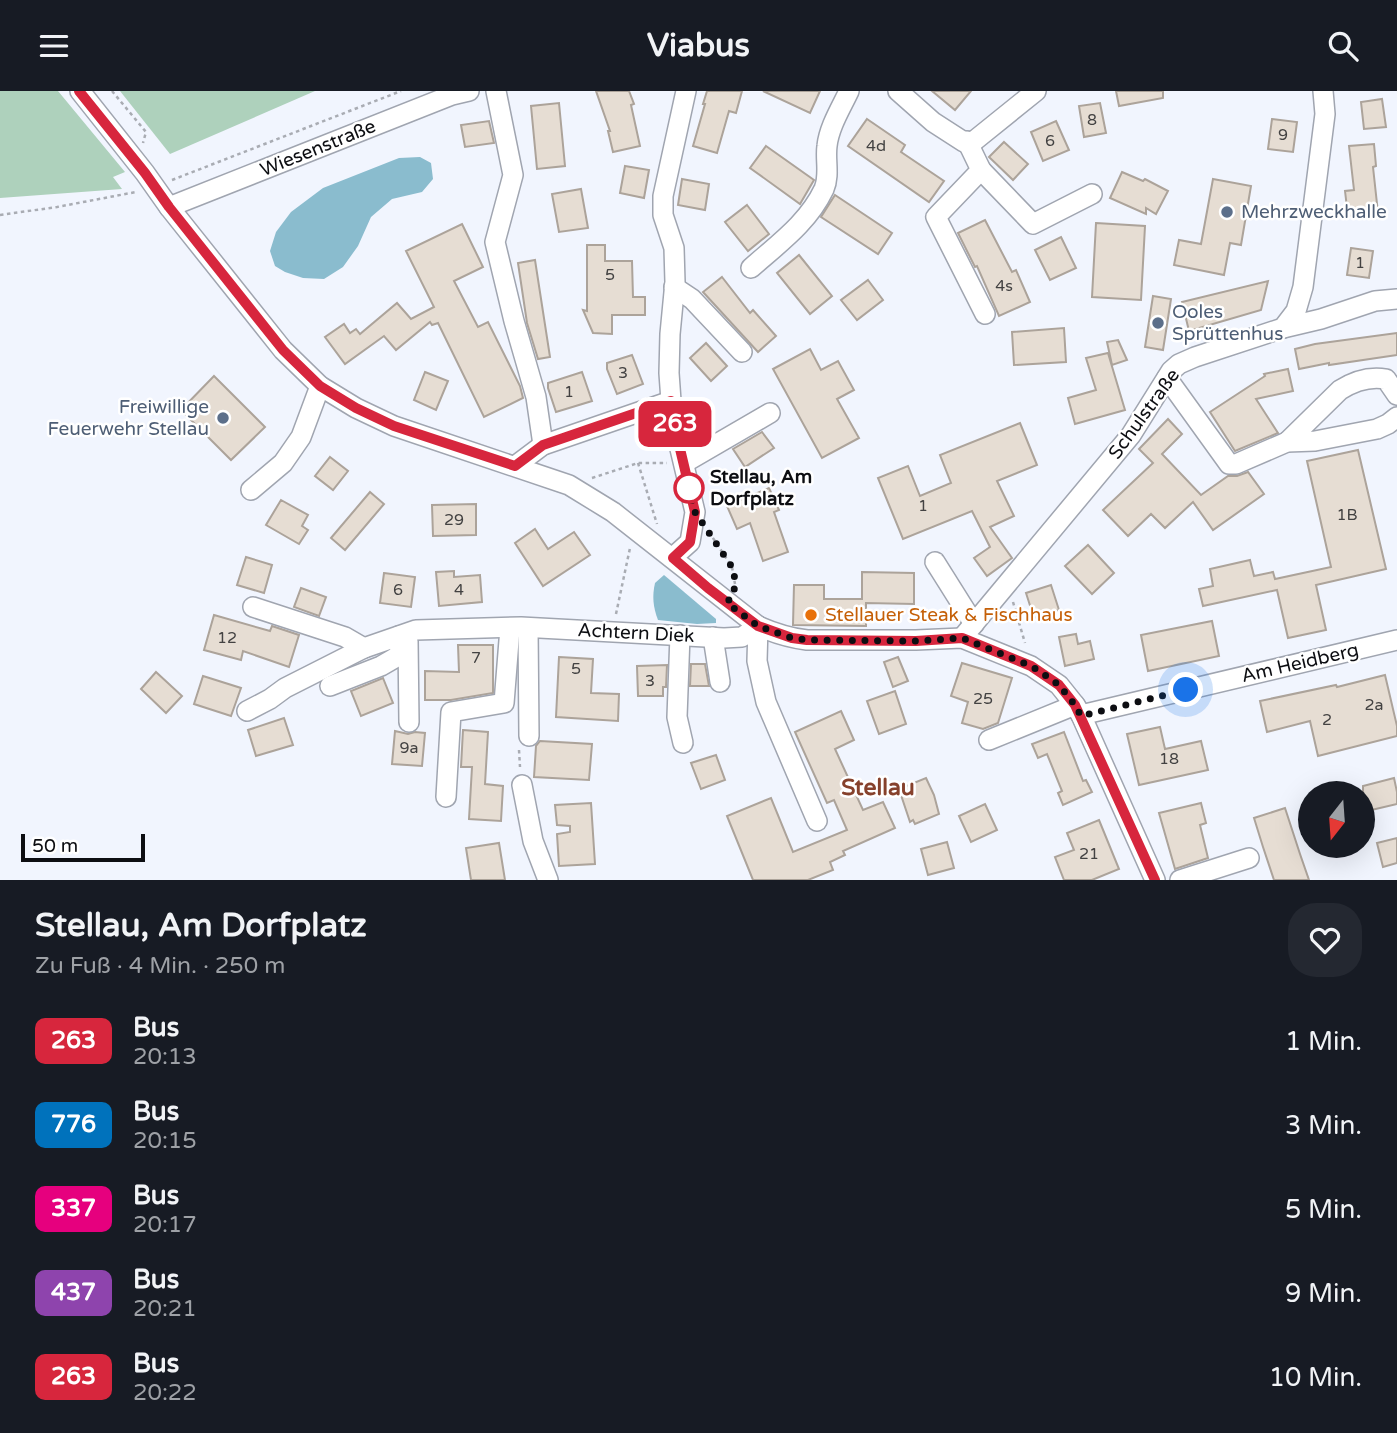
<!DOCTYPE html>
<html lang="de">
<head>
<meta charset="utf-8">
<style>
  :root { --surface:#171b24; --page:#242831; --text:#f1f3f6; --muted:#9ea1a6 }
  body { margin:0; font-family:"Varela Round",sans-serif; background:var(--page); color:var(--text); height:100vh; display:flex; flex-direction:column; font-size:26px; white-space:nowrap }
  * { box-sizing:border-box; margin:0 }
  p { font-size:23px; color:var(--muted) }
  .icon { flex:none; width:38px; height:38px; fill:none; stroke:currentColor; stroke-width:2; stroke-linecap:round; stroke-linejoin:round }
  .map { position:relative; height:789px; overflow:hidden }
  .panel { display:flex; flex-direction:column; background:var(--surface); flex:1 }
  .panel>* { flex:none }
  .badge { padding:0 14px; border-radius:10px; font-size:24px; line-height:46px }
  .needle { width:46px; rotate:197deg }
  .fabs { position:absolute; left:1298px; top:690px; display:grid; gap:14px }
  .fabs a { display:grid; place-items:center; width:77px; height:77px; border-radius:50%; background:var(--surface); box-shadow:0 7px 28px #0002; font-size:35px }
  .scale { position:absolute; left:21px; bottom:18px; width:124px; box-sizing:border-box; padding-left:7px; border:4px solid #0d0e12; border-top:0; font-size:19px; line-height:24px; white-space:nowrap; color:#0d0e12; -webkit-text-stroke:5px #fff; paint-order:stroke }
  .you { position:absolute; width:35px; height:35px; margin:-18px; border:5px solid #fff; border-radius:50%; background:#1a73e8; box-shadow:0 0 0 10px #1a73e833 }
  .map>.badge { position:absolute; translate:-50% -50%; box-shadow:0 0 0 4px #fff }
  .round { display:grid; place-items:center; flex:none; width:74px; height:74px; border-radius:28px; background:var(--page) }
  .summary { display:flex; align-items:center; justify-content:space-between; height:119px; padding:0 35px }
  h1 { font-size:33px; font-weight:800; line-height:52px }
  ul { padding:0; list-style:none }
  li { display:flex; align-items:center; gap:21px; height:84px; padding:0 35px }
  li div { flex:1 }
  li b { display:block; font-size:26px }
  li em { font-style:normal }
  li .badge { min-width:77px; font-weight:700; text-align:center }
  header { display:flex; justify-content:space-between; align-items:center; height:91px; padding:0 35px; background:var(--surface); font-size:32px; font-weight:800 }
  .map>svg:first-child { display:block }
</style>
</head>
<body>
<header><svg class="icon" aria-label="menu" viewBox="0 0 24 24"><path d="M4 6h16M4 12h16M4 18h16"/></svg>Viabus<svg class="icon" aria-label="search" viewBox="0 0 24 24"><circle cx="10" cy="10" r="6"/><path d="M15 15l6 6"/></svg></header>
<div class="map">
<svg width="1397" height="789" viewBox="0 0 1397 789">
  <rect width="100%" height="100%" fill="#f1f5fe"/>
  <!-- green -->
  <g fill="#aed1bc">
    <polygon points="0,0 58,0 125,81 113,86 122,98 0,107"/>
    <polygon points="120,0 315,0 170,63"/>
  </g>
  <!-- water -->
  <g fill="#8abcce">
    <polygon points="420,66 431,72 433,88 422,101 392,108 371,126 358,155 343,176 324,188 303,187 285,181 275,175 270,160 276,141 291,121 323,97 399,67"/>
    <path d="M664,484L716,528V532L697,533L658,529C653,516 652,505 655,492Z"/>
  </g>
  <!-- building -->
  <g fill="#e6ddd3" stroke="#aca39a" stroke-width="2">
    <polygon points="596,0 629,0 634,13 631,14 640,55 613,61 608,40 610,40"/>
    <polygon points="707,0 742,0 736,22 729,20 717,62 693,55 705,13 703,13"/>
    <polygon points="763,0 820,0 810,22"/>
    <polygon points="932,0 971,0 955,19"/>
    <polygon points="1116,0 1163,0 1163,7 1119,15"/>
    <polygon points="1382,8 1386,36 1364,38 1361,11"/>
    <polygon points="559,12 565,75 537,78 531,15"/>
    <polygon points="1100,12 1106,42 1084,46 1079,15"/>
    <polygon points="867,28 905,54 901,61 944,90 929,111 848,55"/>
    <polygon points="1272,28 1297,31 1293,61 1268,58"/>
    <polygon points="489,30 494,52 465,56 461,34"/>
    <polygon points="1056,30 1069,59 1043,70 1031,41"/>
    <polygon points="1004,51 1028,73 1013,89 989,66"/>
    <polygon points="1374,53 1376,75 1373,76 1378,122 1348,125 1345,100 1354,99 1349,55"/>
    <polygon points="766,55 814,89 800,113 750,77"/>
    <polygon points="625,75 649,79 644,107 620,102"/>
    <polygon points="1122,81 1143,90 1145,88 1168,100 1156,123 1146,117 1146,123 1110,107"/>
    <polygon points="682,88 709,93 705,119 678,114"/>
    <polygon points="1213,88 1251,95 1241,154 1230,152 1224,184 1174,174 1179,149 1201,153"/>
    <polygon points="581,98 588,137 559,141 552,103"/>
    <polygon points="835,104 892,142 878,163 821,126"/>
    <polygon points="747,114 769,143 748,160 725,131"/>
    <polygon points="985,129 1012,181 1016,179 1030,211 999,225 977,175 975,176 958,142"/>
    <polygon points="1096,132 1145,135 1141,209 1092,206"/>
    <polygon points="462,133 483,176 454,190 478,236 488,231 520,295 523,307 484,326 438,232 432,234 430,231 396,259 384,245 345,273 325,246 344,233 350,242 356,238 360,243 397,212 411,228 434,216 406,160"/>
    <polygon points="1061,146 1076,177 1050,189 1035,159"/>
    <polygon points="587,154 605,154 605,170 632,170 633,206 645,206 645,224 612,224 612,243 593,242 583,219 587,220"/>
    <polygon points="1351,157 1373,160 1369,187 1347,184"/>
    <polygon points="799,164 832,205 810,223 777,182"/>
    <polygon points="535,169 550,266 538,268 527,232 518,172"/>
    <polygon points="722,186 750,222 753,219 776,245 758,261 703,201"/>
    <polygon points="868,189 883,209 857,229 841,209"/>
    <polygon points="1268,190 1261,219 1189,240 1182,211"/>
    <polygon points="1153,205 1171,208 1163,259 1145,256"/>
    <polygon points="1064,237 1066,271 1014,274 1012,241"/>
    <polygon points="1397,242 1397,264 1329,274 1329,272 1299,278 1295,258 1315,253"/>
    <polygon points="1118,249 1127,269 1112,274 1107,251"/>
    <polygon points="706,252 727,275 711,290 690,267"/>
    <polygon points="810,258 821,279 838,270 854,299 837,308 859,347 822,367 773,278"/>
    <polygon points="1108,262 1125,319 1075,333 1068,307 1096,299 1086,267"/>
    <polygon points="632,264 643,293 617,303 607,278 607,272"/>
    <polygon points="1288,278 1293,300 1256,308 1278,342 1235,360 1210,321 1265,285 1264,283"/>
    <polygon points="425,281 448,290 436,319 414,309"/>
    <polygon points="582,281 592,310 556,321 548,297 548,292"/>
    <polygon points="214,285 265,336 231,369 181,319"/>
    <polygon points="1168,328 1182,343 1162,363 1201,404 1228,385 1237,385 1248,381 1264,403 1213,439 1193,411 1165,437 1151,423 1128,445 1103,419 1153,372 1139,358"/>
    <polygon points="1020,332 1037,374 997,390 1014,425 990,436 1012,467 987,485 974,467 990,456 972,420 903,448 878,387 908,375 920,405 951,392 940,364"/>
    <polygon points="762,341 774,357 745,376 733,358"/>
    <polygon points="1358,359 1386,478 1316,494 1326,539 1288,547 1277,499 1203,515 1199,498 1213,495 1210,478 1250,469 1254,485 1273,481 1275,488 1331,476 1307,370"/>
    <polygon points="330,366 348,380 333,399 315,385"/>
    <polygon points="769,397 779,419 774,421 788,461 763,470 750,432 737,438 727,415"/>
    <polygon points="370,401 384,413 345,459 331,447"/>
    <polygon points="281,409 308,424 302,435 308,439 299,453 266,434"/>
    <polygon points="476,413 476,444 433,445 432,414"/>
    <polygon points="535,438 548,458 574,441 590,464 543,495 515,452"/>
    <polygon points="1088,454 1114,482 1092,503 1065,475"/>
    <polygon points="246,466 272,474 264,502 237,494"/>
    <polygon points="454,480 454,486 480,484 482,511 439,515 436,481"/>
    <polygon points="862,481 914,482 914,513 866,512 866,535 793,534 794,494 824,494 824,508 862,508"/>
    <polygon points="384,482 415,486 411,516 380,512"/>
    <polygon points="1051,494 1059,519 1034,527 1026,502"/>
    <polygon points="301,497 326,506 319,525 294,516"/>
    <polygon points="214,524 270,540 272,535 299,544 289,576 243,560 241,569 204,559"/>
    <polygon points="1212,530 1219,565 1148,580 1141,544"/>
    <polygon points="1076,543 1078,553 1090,550 1094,568 1065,575 1059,546"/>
    <polygon points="458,554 493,554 493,602 451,609 425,609 425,580 459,581"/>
    <polygon points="559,566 593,568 591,602 619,603 618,630 556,626"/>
    <polygon points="898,566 908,590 893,596 884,571"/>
    <polygon points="962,572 1012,587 998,632 983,638 962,632 968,611 951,605"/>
    <polygon points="691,573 705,573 709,595 690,595"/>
    <polygon points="667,574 666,596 663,596 663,605 638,605 637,575"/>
    <polygon points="156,581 182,605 166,622 141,598"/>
    <polygon points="1385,584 1397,635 1397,645 1318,665 1310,630 1267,641 1260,610 1336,594 1337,596"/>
    <polygon points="203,585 241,597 231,625 194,613"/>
    <polygon points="383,587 393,612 361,625 351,600"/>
    <polygon points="895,600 906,633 879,643 867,610"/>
    <polygon points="841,620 854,649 835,658 863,719 883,711 895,737 843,760 845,764 830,771 833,779 808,789 753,789 727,725 771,707 793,761 847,739 834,709 827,712 795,641"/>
    <polygon points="284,627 293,654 256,665 248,639"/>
    <polygon points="1160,636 1165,658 1201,650 1208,679 1139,694 1127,643"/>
    <polygon points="463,639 488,641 485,693 503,695 501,730 469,728 472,676 461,676"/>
    <polygon points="395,640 408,643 415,641 425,642 422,675 392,673"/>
    <polygon points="1064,641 1083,690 1086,689 1092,701 1063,714 1058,702 1062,700 1047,663 1038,667 1032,653"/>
    <polygon points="540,650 592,653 589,689 534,686 536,655"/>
    <polygon points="716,664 725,689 701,698 691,672"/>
    <polygon points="926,687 934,704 939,723 915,733 913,729 910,731 899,698"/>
    <polygon points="1394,687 1397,701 1397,713 1363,721 1363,695"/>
    <polygon points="591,712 595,773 559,775 557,743 570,741 570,735 557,734 555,714"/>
    <polygon points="1201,712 1206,732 1200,734 1208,767 1175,778 1159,722"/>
    <polygon points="985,713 997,739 971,751 959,725"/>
    <polygon points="1285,717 1300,763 1309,789 1274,789 1263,756 1254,727"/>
    <polygon points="1099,729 1119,778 1092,789 1064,789 1055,766 1074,759 1067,742"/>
    <polygon points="1397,747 1397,772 1383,776 1377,752"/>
    <polygon points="947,751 954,777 928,784 921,758"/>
    <polygon points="499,752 505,789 471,789 466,757"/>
  </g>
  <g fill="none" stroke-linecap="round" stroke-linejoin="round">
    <!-- minor casing -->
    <g stroke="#a0a5b0" stroke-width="22">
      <g id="minor">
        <path d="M80,0L145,82L169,116L283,259L320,295L356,317L394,335L569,394L613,421L758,535C774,542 790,547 807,549H916L962,547L1031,575L1059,594L1075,614L1081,624L1155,789"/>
        <polyline points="496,0 513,84 495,151 514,230 536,306 543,354"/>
        <polyline points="898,0 933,31 964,51 974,50 1036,0"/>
        <polyline points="967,50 981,79 936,126 985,223"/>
        <polyline points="981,79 1033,133 1092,103"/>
        <polyline points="169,116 452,4 469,0"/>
        <path d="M751,177C778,153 808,132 824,98C830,84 825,69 827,55C829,36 841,17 849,0"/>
        <polyline points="674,196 692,208 742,261"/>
        <polyline points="1283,237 1321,228 1375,210 1397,208"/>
        <polyline points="1167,287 1229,373 1236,373 1287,351 1315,350 1377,338 1388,333 1397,326"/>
        <polyline points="671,310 669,282 670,243 675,191 674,157 663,124 663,105 686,0"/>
        <path d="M1287,351L1340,299C1354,290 1369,285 1386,288L1397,304"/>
        <polyline points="684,372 770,322"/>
        <polyline points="515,375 543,354 671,310 676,341 695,421 690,451 672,467"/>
        <polyline points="251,399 283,372 301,346 320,295"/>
        <polyline points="935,471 974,533"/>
        <polyline points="253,516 345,546 364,557"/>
        <polyline points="758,535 757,570 766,611 817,730"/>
        <polyline points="528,537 529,645"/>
        <polyline points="680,544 677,626 683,652"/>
        <polyline points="713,546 720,591"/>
        <polyline points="962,547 1131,344 1171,280 1179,273 1195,266 1283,237 1296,220 1303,196 1325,23 1323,0"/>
        <polyline points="408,550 409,631"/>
        <polyline points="330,595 381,575 400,564 399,545"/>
        <polyline points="247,620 270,608 285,597 364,557 416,539 521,536 724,547 742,546 758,535"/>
        <polyline points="1081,624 1397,549"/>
        <polyline points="989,649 1075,614"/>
        <polyline points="522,694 533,750 548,789"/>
        <polyline points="446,706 451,621 504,612 510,537"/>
        <polyline points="1180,789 1249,767"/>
      </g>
    </g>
    <!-- path -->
    <g stroke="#a9acb3" stroke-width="2.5" stroke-dasharray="3.5 3.5" stroke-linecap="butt">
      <polyline points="112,0 146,41 143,52"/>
      <polyline points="172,89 401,0"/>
      <polyline points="0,124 57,116 136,101"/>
      <polyline points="638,372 657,433"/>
      <polyline points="592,387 638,372 667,372"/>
      <polyline points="709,441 732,476 735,493"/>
      <polyline points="1013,511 1025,552"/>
      <polyline points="616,523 630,457"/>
      <polyline points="519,659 520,676"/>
    </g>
    <!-- minor -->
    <use href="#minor" stroke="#fff" stroke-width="19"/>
  </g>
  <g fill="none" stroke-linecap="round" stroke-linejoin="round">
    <!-- line casing -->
    <g stroke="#fff" stroke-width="16">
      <polyline id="line" points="79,0 145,82 169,116 283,259 320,295 356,317 394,335 515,375 543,354 671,310 676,341 695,421 690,451 673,467 708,497 758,535 792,547 807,549 916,550 962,547 1031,575 1059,594 1075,614 1155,789"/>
    </g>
    <!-- line -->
    <use href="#line" stroke="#d7263d" stroke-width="10"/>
    <!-- walk -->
    <polyline stroke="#0d0e12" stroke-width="7" stroke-dasharray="0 12.6" points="689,397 695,421 732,476 735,488 734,501 727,512 758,535 792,547 807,549 916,550 962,547 1031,575 1045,584 1059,594 1075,614 1081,625 1186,599"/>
  </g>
  <!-- markers -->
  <g fill="#5c6f8a" stroke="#fff" stroke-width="2.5">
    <circle cx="1227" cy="121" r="7"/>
    <circle cx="1158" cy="232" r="7"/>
    <circle cx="223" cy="327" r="7"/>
  </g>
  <circle fill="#fff" stroke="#d7263d" stroke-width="3.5" cx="689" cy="397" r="14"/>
  <circle fill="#e8710a" stroke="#fff" stroke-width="2.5" cx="811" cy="524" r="7"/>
  <g text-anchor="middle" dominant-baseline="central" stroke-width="5" stroke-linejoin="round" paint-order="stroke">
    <!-- number labels -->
    <g font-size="16" fill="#434242">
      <text x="1092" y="29">8</text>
      <text x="1283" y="44">9</text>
      <text x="1050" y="50">6</text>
      <text x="876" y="55">4d</text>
      <text x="1360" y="172">1</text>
      <text x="610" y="184">5</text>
      <text x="1004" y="195">4s</text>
      <text x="623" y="282">3</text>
      <text x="569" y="301">1</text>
      <text x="923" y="415">1</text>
      <text x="1347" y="424">1B</text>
      <text x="454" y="429">29</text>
      <text x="398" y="499">6</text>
      <text x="459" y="499">4</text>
      <text x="227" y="547">12</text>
      <text x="476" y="567">7</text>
      <text x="576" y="578">5</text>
      <text x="650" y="590">3</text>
      <text x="983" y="608">25</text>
      <text x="1374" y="614">2a</text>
      <text x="1327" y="629">2</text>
      <text x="409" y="657">9a</text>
      <text x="1169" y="668">18</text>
      <text x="1089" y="763">21</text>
    </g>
    <!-- street labels -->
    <g font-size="19" fill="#0d0e12" stroke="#fff">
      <text transform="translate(318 57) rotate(-22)">Wiesenstraße</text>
      <text transform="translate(1144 323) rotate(-54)">Schulstraße</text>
      <text transform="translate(636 542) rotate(3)">Achtern Diek</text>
      <text transform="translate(1300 572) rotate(-13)">Am Heidberg</text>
    </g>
    <!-- service labels -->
    <g font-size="19" fill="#4e5e75" stroke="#fff" text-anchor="start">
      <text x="1241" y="121">Mehrzweckhalle</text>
      <text x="1172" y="221">Ooles<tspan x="1172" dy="22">Sprüttenhus</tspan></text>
      <text x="209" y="316" text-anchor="end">Freiwillige<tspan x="209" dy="22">Feuerwehr Stellau</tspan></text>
    </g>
    <!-- stop labels -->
    <g font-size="19" font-weight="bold" fill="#0d0e12" stroke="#fff" text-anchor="start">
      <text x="710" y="386">Stellau, Am<tspan x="710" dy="22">Dorfplatz</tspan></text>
    </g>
    <!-- food labels -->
    <g font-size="19" fill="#c56008" stroke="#fff" text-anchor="start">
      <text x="825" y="524">Stellauer Steak &amp; Fischhaus</text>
    </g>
    <!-- quarter labels -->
    <g font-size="23" font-weight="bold" fill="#86412c" stroke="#fff">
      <text x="878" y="697">Stellau</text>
    </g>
  </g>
</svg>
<div class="fabs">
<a><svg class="needle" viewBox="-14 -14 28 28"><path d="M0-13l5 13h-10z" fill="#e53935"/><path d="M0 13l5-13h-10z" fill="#9ea1a6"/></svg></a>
</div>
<div class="scale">50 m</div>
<div class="you" style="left:1186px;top:599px"></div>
<b class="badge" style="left:675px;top:333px;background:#d7263d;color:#fff">263</b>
</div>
<section class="panel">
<div class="summary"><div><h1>Stellau, Am Dorfplatz</h1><p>Zu Fuß · 4 Min. · 250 m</p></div><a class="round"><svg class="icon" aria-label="heart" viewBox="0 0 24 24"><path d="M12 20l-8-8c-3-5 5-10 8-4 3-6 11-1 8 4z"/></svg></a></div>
<ul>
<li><span class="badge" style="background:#d7263d;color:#fff">263</span><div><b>Bus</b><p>20:13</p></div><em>1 Min.</em></li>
<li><span class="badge" style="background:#0072bc;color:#fff">776</span><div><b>Bus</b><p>20:15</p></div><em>3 Min.</em></li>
<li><span class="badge" style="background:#e6007e;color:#fff">337</span><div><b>Bus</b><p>20:17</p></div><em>5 Min.</em></li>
<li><span class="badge" style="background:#8e44ad;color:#fff">437</span><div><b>Bus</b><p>20:21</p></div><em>9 Min.</em></li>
<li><span class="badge" style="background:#d7263d;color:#fff">263</span><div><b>Bus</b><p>20:22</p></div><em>10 Min.</em></li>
</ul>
</section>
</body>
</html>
